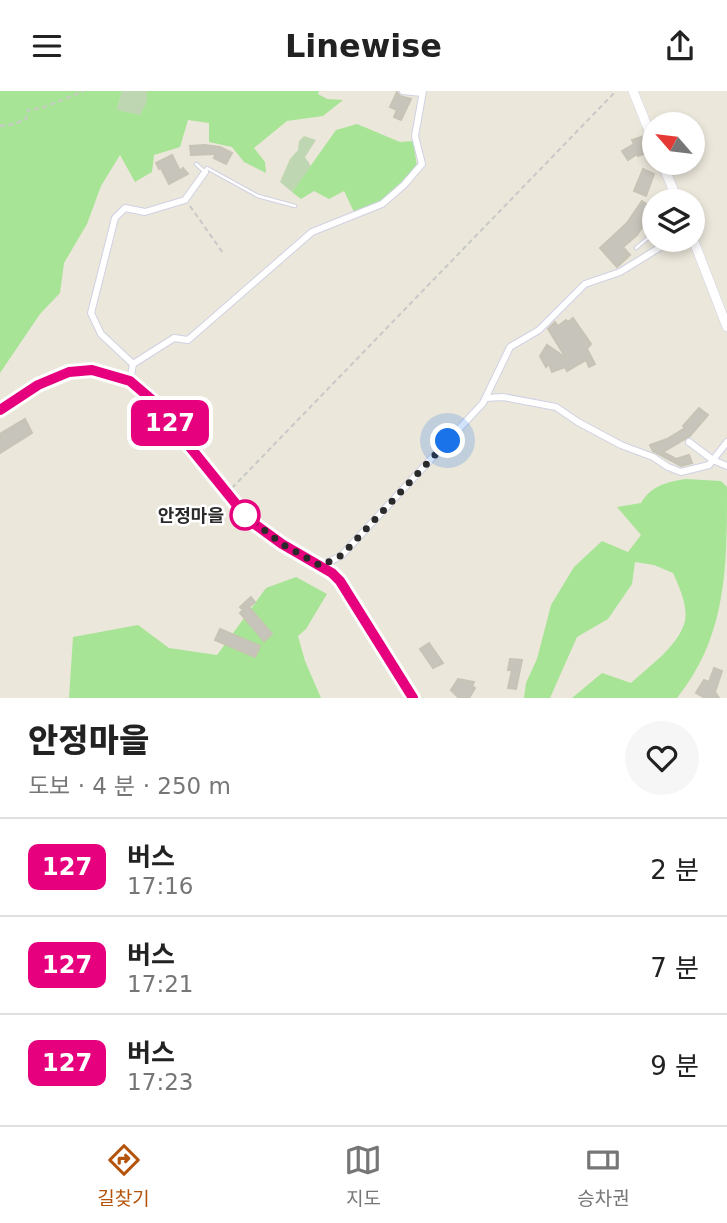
<!DOCTYPE html>
<html lang="ko">
<head>
<meta charset="utf-8">
<style>
  :root { --surface:#fff; --page:#f6f6f6; --text:#222; --muted:#767676; --line:#e0e0e0; --accent:#b45309 }
  body { margin:0; font-family:"DejaVu Sans","Noto Sans KR",sans-serif; background:var(--page); color:var(--text); height:100vh; display:flex; flex-direction:column; font-size:26px; white-space:nowrap }
  * { box-sizing:border-box; margin:0 }
  p { font-size:23px; color:var(--muted) }
  .icon { flex:none; width:38px; height:38px; fill:none; stroke:currentColor; stroke-width:2; stroke-linecap:round; stroke-linejoin:round }
  .map { position:relative; height:607px; overflow:hidden }
  .sheet { display:flex; flex-direction:column; background:var(--surface); flex:1 }
  .sheet>* { flex:none }
  .badge { padding:0 14px; border-radius:10px; font-size:24px; line-height:46px }
  .needle { width:46px; rotate:298deg }
  .fabs { position:absolute; left:642px; top:21px; display:grid; gap:14px }
  .fabs a { display:grid; place-items:center; width:63px; height:63px; border-radius:50%; background:var(--surface); box-shadow:0 4px 10px #0003; font-size:35px }
  .you { position:absolute; width:35px; height:35px; margin:-18px; border:5px solid #fff; border-radius:50%; background:#1a73e8; box-shadow:0 0 0 10px #1a73e833 }
  .map>.badge { position:absolute; translate:-50% -50%; box-shadow:0 0 0 4px #fff }
  .round { display:grid; place-items:center; flex:none; width:74px; height:74px; border-radius:37px; background:var(--page) }
  .head { display:flex; align-items:center; justify-content:space-between; height:119px; padding:0 28px }
  h1 { font-size:33px; font-weight:800; line-height:52px }
  ul { padding:0; list-style:none }
  li { display:flex; align-items:center; gap:21px; height:98px; padding:0 28px; border-top:2px solid var(--line) }
  li div { flex:1 }
  li b { display:block; font-size:26px }
  li em { font-style:normal }
  li .badge { min-width:77px; font-weight:700; text-align:center }
  header { display:flex; justify-content:space-between; align-items:center; height:91px; padding:0 28px; background:var(--surface); font-size:32px; font-weight:800 }
  .menu { display:flex; justify-content:space-around; align-items:center; height:98px; border-top:2px solid var(--line); background:var(--surface); font-size:19px; color:var(--muted) }
  .menu a { display:grid; justify-items:center; gap:4px }
  .menu .active { color:var(--accent) }
  .map>svg:first-child { display:block }
</style>
</head>
<body>
<header><svg class="icon" aria-label="menu" viewBox="0 0 24 24"><path d="M4 6h16M4 12h16M4 18h16"/></svg>Linewise<svg class="icon" aria-label="share" viewBox="0 0 24 24"><path d="M12 15V3M7 8l5-5 5 5M5 13v7h14v-7"/></svg></header>
<div class="map">
<svg width="727" height="607" viewBox="0 0 727 607">
  <rect width="100%" height="100%" fill="#ece7db"/>
  <!-- green -->
  <g fill="#a7e496">
    <polygon points="0,0 122,0 117,19 147,10 147,0 319,0 318,3 327,8 343,9 323,25 287,30 254,57 265,71 266,82 244,71 232,56 209,51 209,32 188,29 180,56 154,64 152,81 135,91 120,64 101,95 87,133 64,172 60,202 40,223 0,282"/>
    <polygon points="357,33 400,51 413,50 417,75 383,109 354,121 344,100 329,108 314,100 301,108 292,101 336,39"/>
    <path d="M686,388L721,390L727,396C727,476 727,545 677,607H572L602,582L631,592C649,575 678,556 685,530C688,515 679,495 673,482L654,474L635,471L632,493L608,528L577,546L550,607H524L526,592L537,568L551,514L574,476L602,450L628,461L641,444L617,416L641,412C651,395 666,391 686,388Z"/>
    <polygon points="296,486 327,503 306,538 298,545 305,570 321,607 69,607 73,546 138,534 169,557 217,564 266,497"/>
  </g>
  <!-- cemetery -->
  <g fill="#bfd6b2">
    <polygon points="122,0 147,0 147,10 140,24 117,19"/>
    <polygon points="304,45 316,49 305,66 311,75 292,101 280,91 290,68 298,59 299,50"/>
  </g>
  <!-- building -->
  <g fill="#c7c4bb" stroke="#c7c3b5" stroke-width="2">
    <polygon points="397,1 400,5 411,8 401,29 394,26 397,19 390,16"/>
    <polygon points="644,45 649,61 638,65 637,63 628,69 622,60 634,53 632,49"/>
    <polygon points="205,54 220,56 232,62 226,73 214,67 216,63 191,64 190,55"/>
    <polygon points="172,64 180,80 183,77 188,83 169,93 161,77 159,78 156,72"/>
    <polygon points="643,78 654,83 646,105 634,100"/>
    <polygon points="642,110 654,118 637,144 623,156 630,164 617,176 600,157 627,132"/>
    <polygon points="573,227 591,253 587,258 595,273 589,276 586,269 567,280 565,276 552,281 549,273 546,276 540,265 547,254 566,267 548,238 555,231 558,235 566,229 568,231"/>
    <polygon points="699,317 708,324 690,345 663,361 676,368 689,364 692,372 681,375 653,360 650,354 667,348 685,337 683,335"/>
    <polygon points="25,328 32,342 0,362 0,343"/>
    <polygon points="251,506 255,511 249,516 272,543 264,550 240,522 243,519 240,516"/>
    <polygon points="220,538 260,555 255,566 215,549"/>
    <polygon points="429,552 443,572 433,577 420,558"/>
    <polygon points="510,568 522,569 516,598 508,597 512,579 508,579"/>
    <polygon points="714,577 722,580 715,601 719,607 705,607 696,602 704,589 709,591"/>
    <polygon points="458,588 474,591 472,595 475,597 469,607 459,607 451,599"/>
  </g>
  <g fill="none" stroke-linecap="round" stroke-linejoin="round">
    <!-- lane casing -->
    <g stroke="#d0d1e3" stroke-width="4.5">
      <g id="lane">
        <polyline points="196,73 205,81 207,77 258,105 295,115"/>
        <polyline points="636,157 654,142"/>
      </g>
    </g>
    <!-- street casing -->
    <g stroke="#d0d1e3" stroke-width="8">
      <g id="street">
        <polyline points="403,0 422,2"/>
        <polyline points="133,273 101,243 91,222 115,127 125,117 145,121 185,109 205,81"/>
        <polyline points="130,290 133,273 174,247 188,249 312,141 382,113 404,94 422,73 415,45 423,0"/>
        <polyline points="486,307 503,306 556,316 578,331 621,354 653,366 668,376 681,381 709,374 727,351"/>
        <polyline points="689,351 713,369 727,375"/>
        <polyline points="322,475 342,464 483,312 510,256 539,239 585,193 620,181 672,149"/>
      </g>
    </g>
    <!-- secondary casing -->
    <g stroke="#d0d1e3" stroke-width="10">
      <g id="secondary">
        <polyline points="633,0 654,52"/>
        <polyline points="662,72 678,110"/>
        <polyline points="693,148 727,236"/>
        <polyline points="0,319 38,294 69,281 92,279 130,290 151,308 249,429 282,453 332,482 340,490 413,607"/>
      </g>
    </g>
    <!-- path -->
    <g stroke="#c8c8c8" stroke-width="2" stroke-dasharray="5 3.5" stroke-linecap="butt">
      <polyline points="0,35 14,33 26,28 28,19 42,17 84,0"/>
      <polyline points="190,115 223,162"/>
      <polyline points="232,397 616,0"/>
    </g>
    <!-- lane -->
    <use href="#lane" stroke="#fff" stroke-width="2.5"/>
    <!-- street -->
    <use href="#street" stroke="#fff" stroke-width="6"/>
    <!-- secondary -->
    <use href="#secondary" stroke="#fff" stroke-width="9"/>
  </g>
  <g fill="none" stroke-linecap="round" stroke-linejoin="round">
    <!-- line casing -->
    <g stroke="#fff" stroke-width="16">
      <polyline id="line" points="0,319 38,294 69,281 92,279 130,290 151,308 249,429 282,453 332,482 340,490 413,607"/>
    </g>
    <!-- line -->
    <use href="#line" stroke="#e6007e" stroke-width="10"/>
    <!-- walk -->
    <polyline stroke="#2a2a2a" stroke-width="7" stroke-dasharray="0 12.6" points="245,424 282,453 321,475 342,464 448,350"/>
  </g>
  <!-- markers -->
  <circle fill="#fff" stroke="#e6007e" stroke-width="3.5" cx="245" cy="424" r="14"/>
  <g text-anchor="middle" dominant-baseline="central" stroke-width="5" stroke-linejoin="round" paint-order="stroke">
    <!-- stop labels -->
    <g font-size="18" font-weight="bold" fill="#2a2a2a" stroke="#fff" text-anchor="end">
      <text x="224" y="424">안정마을</text>
    </g>
  </g>
</svg>
<div class="fabs">
<a><svg class="needle" viewBox="-14 -14 28 28"><path d="M0-13l5 13h-10z" fill="#e53935"/><path d="M0 13l5-13h-10z" fill="#767676"/></svg></a>
<a><svg class="icon" aria-label="layers" viewBox="0 0 24 24"><path d="M12 4l9 5-9 5-9-5zM3 14l9 5 9-5"/></svg></a>
</div>
<div class="you" style="left:448px;top:350px"></div>
<b class="badge" style="left:170px;top:332px;background:#e6007e;color:#fff">127</b>
</div>
<section class="sheet">
<div class="head"><div><h1>안정마을</h1><p>도보 · 4 분 · 250 m</p></div><a class="round"><svg class="icon" aria-label="heart" viewBox="0 0 24 24"><path d="M12 20l-8-8c-3-5 5-10 8-4 3-6 11-1 8 4z"/></svg></a></div>
<ul>
<li><span class="badge" style="background:#e6007e;color:#fff">127</span><div><b>버스</b><p>17:16</p></div><em>2 분</em></li>
<li><span class="badge" style="background:#e6007e;color:#fff">127</span><div><b>버스</b><p>17:21</p></div><em>7 분</em></li>
<li><span class="badge" style="background:#e6007e;color:#fff">127</span><div><b>버스</b><p>17:23</p></div><em>9 분</em></li>
</ul>
</section>
<nav class="menu">
<a class="active"><svg class="icon" aria-label="directions" viewBox="0 0 24 24"><path d="M12 3l9 9-9 9-9-9zM9 14v-3h6M13 9l2 2-2 2"/></svg>길찾기</a>
<a><svg class="icon" aria-label="map" viewBox="0 0 24 24"><path d="M3 6l6-2 6 2 6-2v14l-6 2-6-2-6 2zM9 4v14M15 6v14"/></svg>지도</a>
<a><svg class="icon" aria-label="tickets" viewBox="0 0 24 24"><path d="M3 7h18v10H3zM15 7v10"/></svg>승차권</a>
</nav>
</body>
</html>
